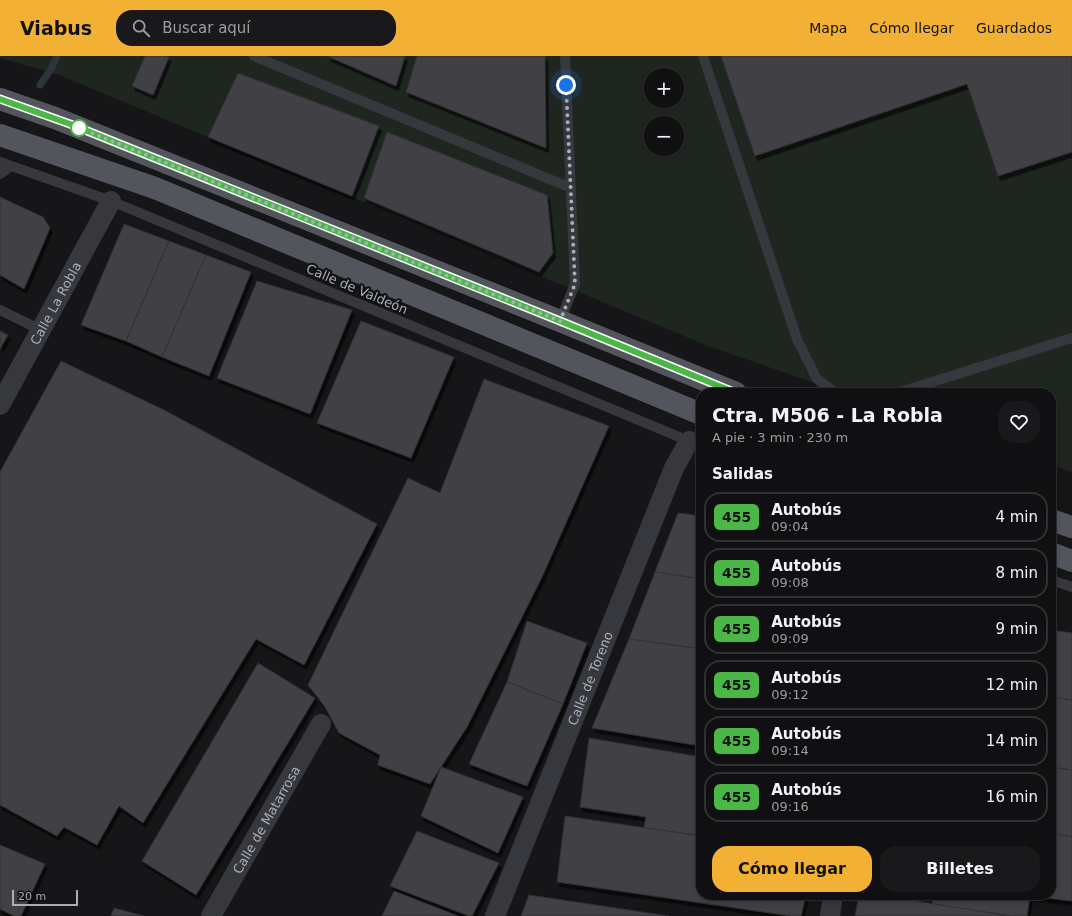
<!DOCTYPE html>
<html lang="es">
<head>
<meta charset="utf-8">
<style>
  :root { --surface:#101012; --page:#19191b; --text:#f1f3f6; --muted:#9c9d9f; --line:#303032; --accent:#f2b134 }
  body { margin:0; font-family:"DejaVu Sans",sans-serif; background:var(--page); color:var(--text); height:100vh; display:flex; flex-direction:column; font-size:15px; white-space:nowrap }
  * { box-sizing:border-box; margin:0 }
  p { font-size:13px; color:var(--muted) }
  .icon { flex:none; width:22px; height:22px; fill:none; stroke:currentColor; stroke-width:2; stroke-linecap:round; stroke-linejoin:round }
  .map { position:relative; flex:1; overflow:hidden }
  .side { position:absolute; left:696px; top:332px; width:360px; height:512px; display:flex; flex-direction:column; background:var(--surface); border-radius:16px; box-shadow:0 2px 6px #0003,0 0 0 1px var(--line) }
  .side>* { flex:none }
  .badge { padding:0 8px; border-radius:6px; font-size:14px; line-height:26px }
  .controls { position:absolute; left:644px; top:12px; display:grid; gap:8px }
  .controls a { display:grid; place-items:center; width:40px; height:40px; border-radius:50%; background:var(--surface); box-shadow:0 2px 6px #0003,0 0 0 1px var(--line); font-size:20px }
  .scale { position:absolute; left:12px; bottom:10px; width:66px; box-sizing:border-box; padding-left:4px; border:2px solid #a8adb8; border-top:0; font-size:11px; line-height:14px; white-space:nowrap; color:#a8adb8; -webkit-text-stroke:3px #111113; paint-order:stroke }
  .you { position:absolute; width:20px; height:20px; margin:-10px; border:3px solid #fff; border-radius:50%; background:#1a73e8; box-shadow:0 0 0 6px #1a73e833 }
  .map>.badge { position:absolute; translate:-50% -50%; box-shadow:0 0 0 2px #fff }
  h2 { padding:0 16px; font-size:15px; line-height:36px }
  .round { display:grid; place-items:center; flex:none; width:42px; height:42px; border-radius:16px; background:var(--page) }
  .overview { display:flex; align-items:center; justify-content:space-between; height:68px; padding:0 16px }
  h1 { font-size:19px; font-weight:600; line-height:30px }
  .action { display:flex; gap:8px; margin-top:auto; padding:8px 16px }
  .action a { flex:1; height:46px; border-radius:16px; background:var(--accent); color:#111; font-size:16px; font-weight:600; line-height:46px; text-align:center }
  .action a+a { background:var(--page); color:var(--text) }
  ul { padding:0; list-style:none }
  li { display:flex; align-items:center; gap:12px; height:50px; margin:0 8px 6px; padding:0 8px; border:2px solid var(--line); border-radius:16px }
  li div { flex:1 }
  li b { display:block; font-size:15px }
  li em { font-style:normal }
  li .badge { min-width:44px; font-weight:700; text-align:center }
  header { display:flex; align-items:center; gap:24px; box-sizing:border-box; height:56px; padding:0 20px; background:var(--accent); color:#111 }
  header strong { font-size:19px }
  nav { display:flex; gap:22px; margin-inline-start:auto; font-size:14px }
  .search { width:280px; height:36px; background:var(--page); display:flex; align-items:center; gap:10px; box-sizing:border-box; padding:0 14px; border-radius:16px; color:var(--muted); font-size:15px }
  .map>svg:first-child { display:block }
</style>
</head>
<body>
<header>
<strong>Viabus</strong>
<div class="search"><svg class="icon" aria-label="search" viewBox="0 0 24 24"><circle cx="10" cy="10" r="6"/><path d="M15 15l6 6"/></svg>Buscar aquí</div>
<nav><a>Mapa</a><a>Cómo llegar</a><a>Guardados</a></nav>
</header>
<div class="map">
<svg width="1072" height="860" viewBox="0 0 1072 860">
  <defs>
    <filter id="shadow"><feDropShadow dx="2.5" dy="4.5" stdDeviation="0" flood-color="#0009"/></filter>
  </defs>
  <rect width="100%" height="100%" fill="#161618"/>
  <!-- green -->
  <path fill="#1e261f" fill-rule="evenodd" d="M0,0H1072V416L1051,408V337H844L708,290L57,18L0,2ZM651,19H677V45H651ZM651,67H677V93H651Z"/>
  <g fill="none" stroke-linecap="round" stroke-linejoin="round">
    <!-- stream -->
    <polyline stroke="#2c353c" stroke-width="7" points="40,29 51,13 57,0"/>
  </g>
  <!-- building -->
  <g fill="#404145" stroke="#303034" filter="url(#shadow)">
    <polygon points="145,0 165,0 169,1 153,39 132,30"/>
    <polygon points="327,0 405,0 396,30"/>
    <polygon points="417,0 545,0 546,92 406,36"/>
    <polygon points="721,0 1072,0 1072,96 998,120 967,28 755,100"/>
    <polygon points="238,17 379,70 352,140 208,81"/>
    <polygon points="387,76 547,139 553,197 539,216 364,142"/>
    <polygon points="0,141 43,161 50,172 24,233 0,219"/>
    <polygon points="124,168 169,185 126,285 81,269"/>
    <polygon points="169,185 206,199 162,301 126,285"/>
    <polygon points="206,199 251,216 209,320 162,301"/>
    <polygon points="257,225 352,254 310,358 217,322"/>
    <polygon points="361,265 454,301 411,402 317,367"/>
    <polygon points="0,275 8,279 0,293"/>
    <polygon points="61,305 164,354 377,468 304,609 256,583 143,767 119,750 97,789 64,771 57,780 0,749 0,416"/>
    <polygon points="484,323 609,370 542,521 467,671 430,728 378,709 380,699 339,677 325,651 308,629 408,422 440,437"/>
    <polygon points="678,457 701,460 701,523 655,516"/>
    <polygon points="655,516 701,523 701,593 629,583"/>
    <polygon points="527,565 587,587 563,648 507,626"/>
    <polygon points="1051,574 1072,577 1072,644 1051,641"/>
    <polygon points="629,583 701,593 701,690 592,672"/>
    <polygon points="258,607 315,642 196,839 142,805"/>
    <polygon points="507,626 563,648 527,730 469,708"/>
    <polygon points="1051,641 1072,644 1072,714 1051,711"/>
    <polygon points="589,682 701,701 701,769 698,769 697,779 644,772 646,761 580,751"/>
    <polygon points="441,711 523,741 498,797 421,760"/>
    <polygon points="1051,711 1072,714 1072,781 1051,777"/>
    <polygon points="565,760 701,780 701,839 806,839 801,860 791,860 557,826"/>
    <polygon points="417,775 499,807 472,860 469,860 390,830"/>
    <polygon points="1051,777 1072,781 1072,845 1030,840 1027,860 1010,860 932,848 933,839 1051,839"/>
    <polygon points="0,789 45,808 21,860 14,860 0,853"/>
    <polygon points="394,835 458,860 382,860"/>
    <polygon points="529,839 669,860 521,860"/>
    <polygon points="859,839 878,839 1010,860 855,860"/>
    <polygon points="114,852 144,860 111,860"/>
  </g>
  <g fill="none" stroke-linecap="round" stroke-linejoin="round">
    <!-- lane -->
    <g stroke="#37383d" stroke-width="10">
      <polyline points="254,0 571,132"/>
      <polyline points="703,0 797,283 817,323 836,337"/>
      <polyline points="0,106 111,145 701,390"/>
      <polyline points="0,118 11,110"/>
      <polyline points="0,254 41,274"/>
      <polyline points="560,265 575,228 565,0"/>
      <polyline points="897,337 1072,282"/>
      <polyline points="1051,524 1072,531"/>
    </g>
    <!-- street -->
    <g stroke="#37383d" stroke-width="20">
      <path id="s1" d="M0,349L111,145"/>
      <path id="s2" d="M211,860L321,668"/>
      <path id="s3" d="M495,860L674,412L689,385"/>
      <polyline points="830,860 833,839"/>
    </g>
    <!-- primary -->
    <g stroke="#53555c" stroke-width="22">
      <polyline points="0,43 55,62 560,265 736,337"/>
      <polyline points="0,79 155,132 701,358"/>
      <polyline points="1051,464 1072,471"/>
      <polyline points="1051,497 1072,505"/>
    </g>
  </g>
  <g fill="none" stroke-linecap="round" stroke-linejoin="round">
    <!-- line casing -->
    <g stroke="#fff" stroke-width="9">
      <polyline id="line" points="0,43 70,68 560,265 736,337"/>
    </g>
    <!-- line -->
    <use href="#line" stroke="#4ab747" stroke-width="6"/>
    <!-- walk -->
    <polyline stroke="#a8adb8" stroke-width="4" stroke-dasharray="0 7.2" points="79,72 560,265 575,228 566,29"/>
  </g>
  <!-- markers -->
  <circle fill="#fff" stroke="#4ab747" stroke-width="2" cx="79" cy="72" r="8"/>
  <g text-anchor="middle" dominant-baseline="central" stroke-width="4" stroke-linejoin="round" paint-order="stroke">
    <!-- street labels -->
    <g font-size="13" fill="#a8adb8" stroke="#111113">
      <text transform="translate(357 233) rotate(23)">Calle de Valdeón</text>
      <text stroke="none"><textPath href="#s1" startOffset="116">Calle La Robla</textPath></text>
      <text stroke="none"><textPath href="#s3" startOffset="256">Calle de Toreno</textPath></text>
      <text stroke="none"><textPath href="#s2" startOffset="111">Calle de Matarrosa</textPath></text>
    </g>
  </g>
</svg>
<div class="controls">
<a>+</a>
<a>−</a>
</div>
<div class="scale">20 m</div>
<div class="you" style="left:566px;top:29px"></div>
<section class="side">
<div class="overview"><div><h1>Ctra. M506 - La Robla</h1><p>A pie · 3 min · 230 m</p></div><a class="round"><svg class="icon" aria-label="heart" viewBox="0 0 24 24"><path d="M12 20l-8-8c-3-5 5-10 8-4 3-6 11-1 8 4z"/></svg></a></div>
<h2>Salidas</h2>
<ul>
<li><span class="badge" style="background:#4ab747;color:#111">455</span><div><b>Autobús</b><p>09:04</p></div><em>4 min</em></li>
<li><span class="badge" style="background:#4ab747;color:#111">455</span><div><b>Autobús</b><p>09:08</p></div><em>8 min</em></li>
<li><span class="badge" style="background:#4ab747;color:#111">455</span><div><b>Autobús</b><p>09:09</p></div><em>9 min</em></li>
<li><span class="badge" style="background:#4ab747;color:#111">455</span><div><b>Autobús</b><p>09:12</p></div><em>12 min</em></li>
<li><span class="badge" style="background:#4ab747;color:#111">455</span><div><b>Autobús</b><p>09:14</p></div><em>14 min</em></li>
<li><span class="badge" style="background:#4ab747;color:#111">455</span><div><b>Autobús</b><p>09:16</p></div><em>16 min</em></li>
</ul>
<div class="action"><a>Cómo llegar</a><a>Billetes</a></div>
</section>
</div>
</body>
</html>
